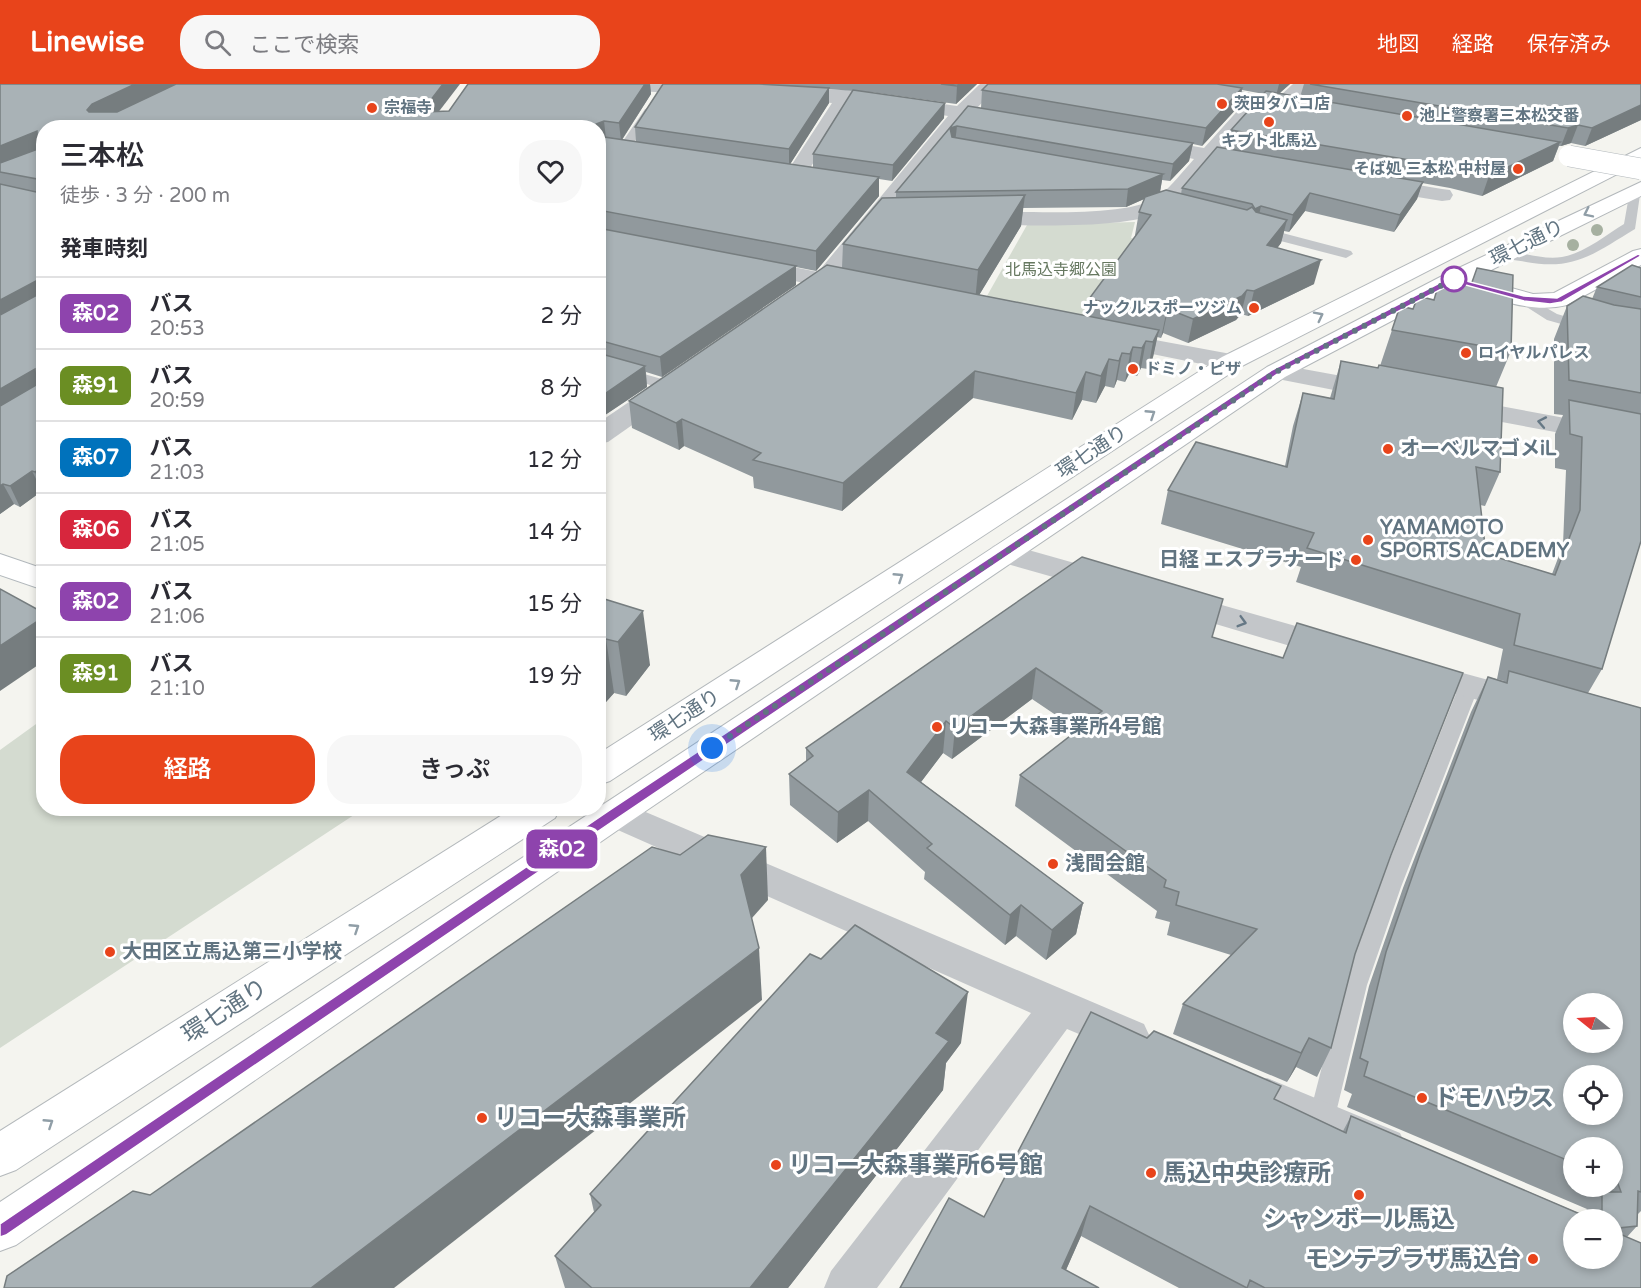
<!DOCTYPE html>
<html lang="ja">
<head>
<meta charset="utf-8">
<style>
  :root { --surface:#fff; --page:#f7f7f7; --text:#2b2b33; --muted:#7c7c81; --line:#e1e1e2; --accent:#e8441b }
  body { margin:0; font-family:"Varela Round","Noto Sans JP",sans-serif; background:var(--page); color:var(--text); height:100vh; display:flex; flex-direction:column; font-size:22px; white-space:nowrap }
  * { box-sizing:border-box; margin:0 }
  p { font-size:20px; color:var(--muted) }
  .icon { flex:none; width:33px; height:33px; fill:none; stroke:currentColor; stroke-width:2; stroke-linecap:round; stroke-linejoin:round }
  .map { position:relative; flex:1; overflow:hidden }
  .details { position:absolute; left:36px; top:36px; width:570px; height:696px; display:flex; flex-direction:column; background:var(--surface); border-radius:24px; box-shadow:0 3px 9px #0003 }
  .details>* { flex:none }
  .badge { padding:0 12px; border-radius:9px; font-size:21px; line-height:39px }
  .needle { width:39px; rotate:288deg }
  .fabs { position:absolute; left:1563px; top:909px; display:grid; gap:12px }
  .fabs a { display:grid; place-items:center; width:60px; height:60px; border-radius:50%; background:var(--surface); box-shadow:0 3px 9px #0003; font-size:30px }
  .you { position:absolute; width:30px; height:30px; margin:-15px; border:4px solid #fff; border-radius:50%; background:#1a73e8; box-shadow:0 0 0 9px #1a73e833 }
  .map>.badge { position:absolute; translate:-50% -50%; box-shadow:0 0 0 3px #fff }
  h2 { padding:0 24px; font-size:22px; line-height:54px }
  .round { display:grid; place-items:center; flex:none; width:63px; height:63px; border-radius:24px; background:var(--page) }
  .headline { display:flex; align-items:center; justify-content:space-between; height:102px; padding:0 24px }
  h1 { font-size:28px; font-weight:600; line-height:45px }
  .cta { display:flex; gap:12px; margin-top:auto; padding:12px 24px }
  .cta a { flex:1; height:69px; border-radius:24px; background:var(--accent); color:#fff; font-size:24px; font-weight:600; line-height:69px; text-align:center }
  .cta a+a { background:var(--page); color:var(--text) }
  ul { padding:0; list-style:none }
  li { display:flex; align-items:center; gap:18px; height:72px; padding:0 24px; border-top:2px solid var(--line) }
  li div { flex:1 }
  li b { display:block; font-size:22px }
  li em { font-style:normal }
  li .badge { min-width:66px; font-weight:700; text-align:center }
  header { display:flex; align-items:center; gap:36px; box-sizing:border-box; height:84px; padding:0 30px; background:var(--accent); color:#fff }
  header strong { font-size:28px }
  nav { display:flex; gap:33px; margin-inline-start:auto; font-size:21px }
  .search { width:420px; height:54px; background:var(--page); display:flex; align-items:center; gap:15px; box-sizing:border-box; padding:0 21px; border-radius:24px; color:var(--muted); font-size:22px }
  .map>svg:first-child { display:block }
</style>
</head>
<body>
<header>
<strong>Linewise</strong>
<div class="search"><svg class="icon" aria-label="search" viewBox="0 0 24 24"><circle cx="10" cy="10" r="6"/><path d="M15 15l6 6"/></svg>ここで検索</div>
<nav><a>地図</a><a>経路</a><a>保存済み</a></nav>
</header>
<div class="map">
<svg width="1641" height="1204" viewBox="0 0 1641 1204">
  <rect width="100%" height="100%" fill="#f4f4ef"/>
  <!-- green -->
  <g fill="#d4dbd0">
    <polygon points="1135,138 1131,154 1142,157 1081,238 983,219 1027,141"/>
    <polygon points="43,635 44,724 363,725 0,964 0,666"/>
  </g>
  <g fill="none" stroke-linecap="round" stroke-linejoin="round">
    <!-- secondary casing -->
    <g stroke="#b2b8bc" stroke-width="2">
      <g id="secondary">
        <polygon points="1153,0 1194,0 1302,19 1309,21 1312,25 1309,29 1302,31 1162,6 1155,4"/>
        <polygon points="0,470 44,485 44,506 0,491"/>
      </g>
    </g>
    <!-- primary casing -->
    <g stroke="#b3b8bb" stroke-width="2">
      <g id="primary">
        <polygon points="1641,64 1641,78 1240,283 610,697 598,701 598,670 1222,273"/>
        <path d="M1641,98V112L1475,194L1533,210L1554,209L1633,167L1641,165V181L1567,221C1532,230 1497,215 1463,205L1460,201L1285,293L628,739L16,1161L0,1167V1118L1267,283L1446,190Z"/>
        <polygon points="513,724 560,724 555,734 16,1086 0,1092 0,1047"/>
      </g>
    </g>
    <!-- lane -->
    <g fill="#c3c6c9" fill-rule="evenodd">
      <polygon points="649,24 655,27 633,60 625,60 623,57 645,25"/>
      <path d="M1636,102L1641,104L1635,145C1595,169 1575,187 1526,178C1517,176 1505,176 1499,170L1506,166C1524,169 1544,176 1562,173C1583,170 1606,151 1624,140L1630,106Z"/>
      <polygon points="1259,143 1351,167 1353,170 1346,174 1254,150 1252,147"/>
      <polygon points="1524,211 1557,230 1591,240 1593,243 1586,247 1547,236 1519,218 1517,215 1519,212"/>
      <polygon points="598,277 676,299 679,302 671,307 598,286"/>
      <polygon points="1469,595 1476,597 1479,602 1401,803 1367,901 1334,1037 1330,1045 1321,1049 1312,1045 1308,1037 1343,901 1379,803 1459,602 1462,597"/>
    </g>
    <!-- street -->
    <g fill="#c3c6c9" fill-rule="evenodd">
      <polygon points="613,0 708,0 715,5 712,9 705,11 622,6 615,4"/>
      <path d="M980,0H1000L976,25L1013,32L1016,36L1013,40L1006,42L966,35L839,192L861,197L865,202L861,207L853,209L828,204C818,211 811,216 799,213L795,208L804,199L746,187L742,182L746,177L754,175L818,188L948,32L898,24L851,20L803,95L796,97L789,95L785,91L832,19L784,15L777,13L774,9L777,5L784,3L846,6L957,22Z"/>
      <polygon points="1293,0 1314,0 1287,25 1273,25 1270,21"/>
      <path d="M1257,11L1264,13L1267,17L1223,67L1261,75L1264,79L1261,83L1254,85L1213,78C1202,91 1186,114 1173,123C1135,148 1023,140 976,141L968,139L965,134L968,129L976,127C1015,127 1131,135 1159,112C1172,102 1183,87 1194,75L1139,64L1136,60L1139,56L1146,54L1204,64L1250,13Z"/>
      <polygon points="1376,94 1442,105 1450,106 1453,111 1450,116 1442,117 1368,105 1365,100 1368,95"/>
      <polygon points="1112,248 1231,270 1240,273 1244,278 1240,283 1231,286 1103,260 1100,255 1103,250"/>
      <polygon points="1276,280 1380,299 1389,301 1393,307 1389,313 1380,315 1267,293 1263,288 1267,283"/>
      <polygon points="666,297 675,299 679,305 675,311 608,358 598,360 598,339 657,299"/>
      <polygon points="1457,314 1641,348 1641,364 1448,328 1444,322 1448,316"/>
      <polygon points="1004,459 1117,491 1121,498 1117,505 1106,508 993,476 989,469 993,462"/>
      <polygon points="1176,508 1345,556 1350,564 1345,572 1334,575 1165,525 1160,518 1165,511"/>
      <polygon points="1415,576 1536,609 1541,617 1536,625 1524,629 1403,595 1399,587 1403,579"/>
      <polygon points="615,715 1144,940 1150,953 1144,966 1129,971 1067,945 877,1204 824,1204 831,1187 1031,929 602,739 597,729 602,719"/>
      <polygon points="1267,994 1400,1049 1407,1064 1400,1079 1385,1085 1252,1027 1246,1013 1252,999"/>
    </g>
    <!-- secondary -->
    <use href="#secondary" fill="#fff" fill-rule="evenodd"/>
    <!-- primary -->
    <use href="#primary" fill="#fff" fill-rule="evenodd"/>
    <!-- secondary-bridge casing -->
    <g stroke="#b2b8bc" stroke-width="22" stroke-linecap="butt">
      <polyline id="secondary-bridge" points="1569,72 1641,85"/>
    </g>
    <!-- secondary-bridge -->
    <use href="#secondary-bridge" stroke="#fff" stroke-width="21"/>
  </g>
  <!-- trees -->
  <g fill="#a6b0a0">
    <circle cx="1597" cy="146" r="6"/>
    <circle cx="1573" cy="161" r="6"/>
  </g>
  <!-- wall -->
  <g fill="#91999d" fill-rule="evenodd">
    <path d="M0,0L438,28L449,27L468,0H650L651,10L622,56L636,58L635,43L663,0H977L956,20L870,8L944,34L892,97L879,95V112L816,187L796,183V201L662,293L646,288L647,303L605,331L598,328V44H44V408L42,407L20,423L14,420L0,430ZM829,5L853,7L813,70V83L790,80L829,19Z"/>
    <path d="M988,0H1290L1280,9L1300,13L1304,0H1641V36L1585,62L1571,59L1561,62H1559L1553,77L1482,112L1450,104L1422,99L1417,115L1394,148L1305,127L1289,148L1284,147L1281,159L1277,164L1314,200L1248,232L1241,230L1236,236L1188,259L1163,249L1161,254L1157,253L1153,273L1148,285L1141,284L1137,292L1129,290L1125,298L1117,296L1114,304L1105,302L1096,319L1082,316L1072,336L973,314L842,427L754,404L753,393L684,362L679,366L632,344L629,317L842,184L843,160L896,113V108L968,22L981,24L982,6ZM1242,6L1264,10L1231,46L1227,65L1182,104L1181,110L1160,108L1162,96L1170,97L1189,77L1193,60L1202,62L1239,22ZM1144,115L1139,128L1135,151L1136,152L1089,215L1087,232L979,211L1021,142L1023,124L1126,123Z"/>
    <path d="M1477,184L1511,267L1496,303L1500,388L1485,422L1480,421L1486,470L1552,490L1563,461L1566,386L1555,384V350L1563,331L1554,330V255L1567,222L1592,215L1597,203L1641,184V457L1602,585L1588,609L1641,624V1127L1637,1131V1142L1627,1153L1640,1170L1641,1204H1179L1081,1152L1066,1186L900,1204L984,1133L1275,1016L1343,1047L1351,1032L1583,1131L1587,1125L1347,1023L1352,1010L1344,1006L1369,902L1403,804L1471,628L1488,593L1504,597L1497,595L1503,565L1296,498L1301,483L1161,440L1168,406L1285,382L1293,342L1303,309L1330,314L1341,277L1378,284L1380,282L1392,246L1413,225L1433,216L1451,205L1471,201ZM1574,1064H1612V1102H1574ZM1574,1136H1612L1574,1174Z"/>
    <polygon points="1082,473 1213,553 1391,771 1355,870 1331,964 1317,993 1296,983 1287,998 1173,950 1183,920 1231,871 1167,851 1170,838 1155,834 1157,827 1015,722 1020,691 1078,646 1032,615 952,675 943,669 921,698 1083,819 1076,850 1046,876 1016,852 1005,861 924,795 925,788 868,737 837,759 790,721 789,690 806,677 806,664"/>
    <polygon points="598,513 650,581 626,612 614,609 598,627"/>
    <polygon points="961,959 946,979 943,1006 788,1204 565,1204 555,1172 594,1128 590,1110"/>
  </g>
  <!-- shaded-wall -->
  <g fill="#767d7f">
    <polygon points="135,0 177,0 94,44 87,26 92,20"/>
    <polygon points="443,0 460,0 427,43 424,25"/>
    <polygon points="645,0 650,0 651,10 621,57 619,39"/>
    <polygon points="960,0 977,0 956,20 957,2"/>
    <polygon points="1279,0 1290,0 1276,12"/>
    <polygon points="829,4 829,19 789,82 789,65"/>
    <polygon points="1242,4 1239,22 1202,62 1206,44"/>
    <polygon points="945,19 944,34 892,97 893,81"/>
    <polygon points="1641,21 1641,36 1585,62 1592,44"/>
    <polygon points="604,37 606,55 598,58 598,44 595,44 596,40"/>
    <polygon points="1578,41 1571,59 1561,62 1568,44"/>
    <polygon points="957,42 955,59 949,61 950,44"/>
    <polygon points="37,47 44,62 0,84 0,62"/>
    <polygon points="1560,58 1553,77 1482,112 1489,92"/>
    <polygon points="1193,59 1189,77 1170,97 1173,80"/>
    <polygon points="1163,90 1160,108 1126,123 1128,105"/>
    <polygon points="879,93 879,112 816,187 816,167"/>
    <polygon points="1423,98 1417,115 1394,148 1400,131"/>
    <polygon points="1310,109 1305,127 1289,148 1293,131"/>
    <polygon points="1025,111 1021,142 975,218 978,186"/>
    <polygon points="1261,122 1257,140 1251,142 1255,125"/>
    <polygon points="1287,136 1281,159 1262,185 1267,161"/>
    <polygon points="1321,176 1314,200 1248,232 1254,207"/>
    <polygon points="796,182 796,201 662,293 660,273"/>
    <polygon points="36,197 44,215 0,240 0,216"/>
    <polygon points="1247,206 1241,230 1236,236 1188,259 1193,235"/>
    <polygon points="1168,225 1163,249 1161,254 1166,230"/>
    <polygon points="1159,246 1153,273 1148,285 1153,258"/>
    <polygon points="1146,257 1141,284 1137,292 1142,264"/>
    <polygon points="1133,263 1129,290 1125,298 1130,270"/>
    <polygon points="1122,269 1117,296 1114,304 1119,277"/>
    <polygon points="1109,275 1105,302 1096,319 1101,292"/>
    <polygon points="645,282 647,303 605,331 603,311"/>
    <polygon points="35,285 44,303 0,331 0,305"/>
    <polygon points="975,287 973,314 842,427 843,399"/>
    <polygon points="1086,288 1082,316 1072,336 1076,309"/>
    <polygon points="682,335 684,362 679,366 676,339"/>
    <polygon points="44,381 44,406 35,388"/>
    <polygon points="32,387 42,407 20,423 10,402"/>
    <polygon points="3,400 14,420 0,430 0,402"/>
    <polygon points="643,527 650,581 626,612 618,558"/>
    <polygon points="44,533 44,577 0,607 0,562"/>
    <polygon points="606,555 614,609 598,627 598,564"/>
    <polygon points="1036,584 1032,615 952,675 955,644"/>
    <polygon points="946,637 943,669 905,719 907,688"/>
    <polygon points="869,706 868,737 837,759 838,728"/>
    <polygon points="766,763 768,816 744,843 741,791"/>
    <polygon points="1083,819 1076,850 1046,876 1052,846"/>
    <polygon points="1021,821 1016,852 1005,861 1010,831"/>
    <polygon points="759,864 762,916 394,1204 311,1204"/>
    <polygon points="968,908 961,959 946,979 943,1006 788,1204 750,1204 936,949"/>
    <polygon points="1309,954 1296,983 1287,998 1301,969"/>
    <polygon points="1090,1122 1081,1152 1058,1204 1062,1184"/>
  </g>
  <!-- building -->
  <g fill="#a9b2b6" stroke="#767d7f" stroke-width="1.5" fill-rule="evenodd">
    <polygon points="0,0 135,0 92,20 87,26 89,28 117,28 176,0 443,0 424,25 425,28 449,27 468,0 645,0 619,39 604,37 596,40 595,44 44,44 44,381 35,388 32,387 10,402 3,400 0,402 0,322 36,301 35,285 0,305 0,231 37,211 36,197 0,216 0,100 36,108 39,105 37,95 0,88 0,79 38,65 37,47 0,62"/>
    <polygon points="663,0 759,0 829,4 789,65 635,43"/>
    <polygon points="941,0 960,0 957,2"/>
    <polygon points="988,0 1217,0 1242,4 1206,44 982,6"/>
    <polygon points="1310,0 1641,0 1641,21 1592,44 1578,41 1568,44"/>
    <polygon points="853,6 945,19 893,81 813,70"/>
    <polygon points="1266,7 1560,58 1489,92 1457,84 1231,46"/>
    <polygon points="968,22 1193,59 1173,80 957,42 950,44 952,53 1163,90 1128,105 896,108"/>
    <polygon points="598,50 604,53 879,93 816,167 598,126"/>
    <polygon points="1217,63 1423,98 1400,131 1310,109 1293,131 1261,122 1255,125 1252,120 1182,104"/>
    <polygon points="1166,106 1247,126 1252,123 1256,128 1287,136 1267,161 1321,176 1254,207 1247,206 1242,212 1193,235 1168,225 1166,230 1089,215 1151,131 1139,128 1145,113"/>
    <polygon points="1025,111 978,186 843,160 882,114"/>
    <polygon points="598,144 796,182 660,273 598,256"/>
    <polygon points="827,181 1159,246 1153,258 1146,257 1142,264 1133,263 1130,270 1122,269 1119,277 1109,275 1101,292 1086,288 1076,309 975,287 843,399 753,376 761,369 682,335 676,339 629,317"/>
    <polygon points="1632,181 1641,184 1641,213 1597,203"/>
    <polygon points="1477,184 1513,191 1511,267 1392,246 1400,222 1413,225 1418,212 1434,216 1438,202 1451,205 1453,197 1471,201"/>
    <polygon points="1583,212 1614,221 1641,225 1641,309 1569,296 1567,222"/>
    <polygon points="598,269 645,282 603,311 598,309"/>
    <polygon points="1341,277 1378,284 1379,281 1503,304 1500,388 1476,383 1486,470 1555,491 1580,426 1582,353 1570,350 1569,316 1641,330 1641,457 1602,585 1514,561 1520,530 1307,464 1314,449 1168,406 1196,358 1287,383 1303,309 1334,315"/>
    <polygon points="1082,473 1223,515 1212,553 1283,574 1297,539 1463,589 1391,771 1355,870 1331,964 1309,954 1301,969 1183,920 1257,845 1176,821 1179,808 1164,803 1166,796 1020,691 1102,627 1036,584 955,644 946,637 907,688 1083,819 1052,846 1021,821 1010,831 927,764 932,760 869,706 838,728 789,690 813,672 806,664"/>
    <polygon points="0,505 44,529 44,533 0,562"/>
    <polygon points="598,513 643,527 618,558 606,555 598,564"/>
    <path d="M1509,587L1641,624V1108L1638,1107L1637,1142L1619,1144L1622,1151L1641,1159V1204H1265L1250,1196L1247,1204L1090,1122L1062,1184L1099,1204H900L949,1114L984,1133L1091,928L1147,954L1154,947L1281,1002L1274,1015L1346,1049L1351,1032L1594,1136H1574V1174H1612V1136H1602V1108H1621L1617,1097L1612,1095V1064H1574V1079L1364,992L1368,978L1360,974L1386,868L1420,770L1488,593L1507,599ZM1574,920H1612V958H1574ZM1574,992H1612V1030H1574Z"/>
    <polygon points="708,751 766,763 741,791 759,864 311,1204 4,1204 7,1192 133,1107 150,1111 652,763 680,771"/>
    <polygon points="855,841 968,908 936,949 949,957 750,1204 592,1204 555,1172 601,1121 590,1110 810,870 821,875"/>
  </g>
  <!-- one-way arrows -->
  <defs><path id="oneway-chevron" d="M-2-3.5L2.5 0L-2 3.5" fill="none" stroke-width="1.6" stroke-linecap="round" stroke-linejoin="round" transform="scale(1.5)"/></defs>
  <g stroke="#909ea7">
    <use href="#oneway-chevron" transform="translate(1588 129) rotate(154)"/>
    <use href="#oneway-chevron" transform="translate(1319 232) rotate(-27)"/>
    <use href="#oneway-chevron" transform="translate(1151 330) rotate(-33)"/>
    <use href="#oneway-chevron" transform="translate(899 493) rotate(-33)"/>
    <use href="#oneway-chevron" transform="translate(736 599) rotate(-33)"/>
    <use href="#oneway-chevron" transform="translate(355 844) rotate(-33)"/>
    <use href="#oneway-chevron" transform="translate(49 1039) rotate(-33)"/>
  </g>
  <g stroke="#667885">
    <use href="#oneway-chevron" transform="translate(1542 338) rotate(-169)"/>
    <use href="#oneway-chevron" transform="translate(1242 538) rotate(16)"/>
  </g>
  <!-- line -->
  <polygon fill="#8e44ad" stroke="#fff" stroke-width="1.5" points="1638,170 1641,172 1562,218 1550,220 1524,217 1455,198 1279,289 619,733 6,1151 0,1153 0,1140 610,726 1272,286 1451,193 1524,212 1557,214"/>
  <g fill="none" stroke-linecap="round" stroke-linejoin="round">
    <!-- walk -->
    <polyline stroke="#617481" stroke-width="6" stroke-dasharray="0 10.8" points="712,664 1276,288 1454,195"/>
  </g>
  <!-- markers -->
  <g fill="#e8441b" stroke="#fff" stroke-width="2">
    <circle cx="1222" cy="20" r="6"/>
    <circle cx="372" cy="24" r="6"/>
    <circle cx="1407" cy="32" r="6"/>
    <circle cx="1269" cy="38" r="6"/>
    <circle cx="1518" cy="85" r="6"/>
    <circle cx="1254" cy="224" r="6"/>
    <circle cx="1466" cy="269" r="6"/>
    <circle cx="1133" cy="285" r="6"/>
    <circle cx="1388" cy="365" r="6"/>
    <circle cx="1368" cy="456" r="6"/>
    <circle cx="1356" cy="476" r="6"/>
    <circle cx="937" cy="643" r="6"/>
    <circle cx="1053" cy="780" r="6"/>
    <circle cx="110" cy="868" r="6"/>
    <circle cx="1422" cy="1014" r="6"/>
    <circle cx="482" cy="1034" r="6"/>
    <circle cx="776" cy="1081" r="6"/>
    <circle cx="1151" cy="1089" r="6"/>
    <circle cx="1359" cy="1111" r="6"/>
    <circle cx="1533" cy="1175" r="6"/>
  </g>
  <circle fill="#fff" stroke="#8e44ad" stroke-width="3" cx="1454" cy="195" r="12"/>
  <g text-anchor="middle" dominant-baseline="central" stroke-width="6" stroke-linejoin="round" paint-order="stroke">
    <!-- far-poi labels -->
    <g font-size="16" font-weight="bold" fill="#617481" stroke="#fff" text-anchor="start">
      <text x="1234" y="20">茨田タバコ店</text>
      <text x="384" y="24">宗福寺</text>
      <text x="1419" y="32">池上警察署三本松交番</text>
      <text x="1269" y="57" text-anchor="middle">キプト北馬込</text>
      <text x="1506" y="85" text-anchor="end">そば処 三本松 中村屋</text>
      <text x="1242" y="224" text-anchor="end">ナックルスポーツジム</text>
      <text x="1478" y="269">ロイヤルパレス</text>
      <text x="1145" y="285">ドミノ・ピザ</text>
    </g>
    <!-- far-park labels -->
    <g font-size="16" fill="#667860" stroke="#fff">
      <text x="1061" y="186">北馬込寺郷公園</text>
    </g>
    <!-- street labels -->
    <g font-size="20" fill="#617481" stroke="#fff">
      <text transform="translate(1527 159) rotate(-26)">環七通り</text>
      <text transform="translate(1092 368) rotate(-33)">環七通り</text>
      <text transform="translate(685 632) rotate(-33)">環七通り</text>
    </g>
    <!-- poi labels -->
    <g font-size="20" font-weight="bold" fill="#617481" stroke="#fff" text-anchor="start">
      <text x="1400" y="365">オーベルマゴメiL</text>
      <text x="1380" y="444">YAMAMOTO<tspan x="1380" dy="23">SPORTS ACADEMY</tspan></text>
      <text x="1344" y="476" text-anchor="end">日経 エスプラナード</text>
      <text x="949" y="643">リコー大森事業所4号館</text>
      <text x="1065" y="780">浅間会館</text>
      <text x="122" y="868">大田区立馬込第三小学校</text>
    </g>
    <!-- near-street labels -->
    <g font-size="24" fill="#617481" stroke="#fff">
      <text transform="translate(225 927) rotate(-33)">環七通り</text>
    </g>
    <!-- near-poi labels -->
    <g font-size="24" font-weight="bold" fill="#617481" stroke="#fff" text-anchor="start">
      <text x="1434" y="1014">ドモハウス</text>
      <text x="494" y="1034">リコー大森事業所</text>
      <text x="788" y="1081">リコー大森事業所6号館</text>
      <text x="1163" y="1089">馬込中央診療所</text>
      <text x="1359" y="1135" text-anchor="middle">シャンボール馬込</text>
      <text x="1521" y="1175" text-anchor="end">モンテプラザ馬込台</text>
    </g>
  </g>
</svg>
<div class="fabs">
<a><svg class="needle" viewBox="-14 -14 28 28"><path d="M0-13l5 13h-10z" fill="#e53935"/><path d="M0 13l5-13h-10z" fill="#7c7c81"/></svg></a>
<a><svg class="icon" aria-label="locate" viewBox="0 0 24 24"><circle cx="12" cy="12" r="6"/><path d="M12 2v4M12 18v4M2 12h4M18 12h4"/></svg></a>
<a>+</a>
<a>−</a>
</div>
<div class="you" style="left:712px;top:664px"></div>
<b class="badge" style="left:562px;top:765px;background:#8e44ad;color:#fff">森02</b>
<section class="details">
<div class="headline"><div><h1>三本松</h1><p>徒歩 · 3 分 · 200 m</p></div><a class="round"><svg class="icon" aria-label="heart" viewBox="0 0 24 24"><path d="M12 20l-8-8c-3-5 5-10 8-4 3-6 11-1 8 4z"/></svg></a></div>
<h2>発車時刻</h2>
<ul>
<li><span class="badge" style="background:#8e44ad;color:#fff">森02</span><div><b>バス</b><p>20:53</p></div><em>2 分</em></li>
<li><span class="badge" style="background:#6b8e23;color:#fff">森91</span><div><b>バス</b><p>20:59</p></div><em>8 分</em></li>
<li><span class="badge" style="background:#0072bc;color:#fff">森07</span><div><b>バス</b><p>21:03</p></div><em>12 分</em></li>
<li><span class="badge" style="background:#d7263d;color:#fff">森06</span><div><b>バス</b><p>21:05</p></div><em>14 分</em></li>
<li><span class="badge" style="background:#8e44ad;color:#fff">森02</span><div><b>バス</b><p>21:06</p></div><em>15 分</em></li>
<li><span class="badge" style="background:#6b8e23;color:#fff">森91</span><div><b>バス</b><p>21:10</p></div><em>19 分</em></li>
</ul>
<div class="cta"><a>経路</a><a>きっぷ</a></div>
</section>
</div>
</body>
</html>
